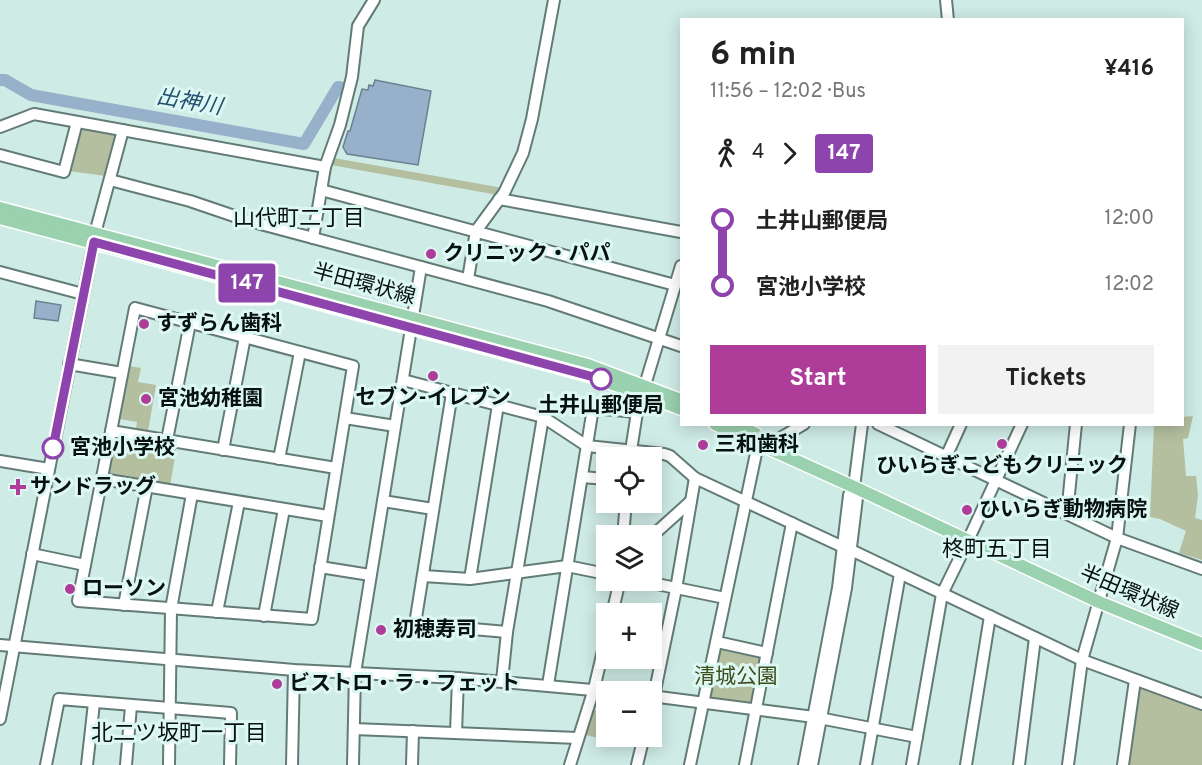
<!DOCTYPE html>
<html lang="en">
<head>
<meta charset="utf-8">
<style>
  :root { --surface:#fff; --page:#f2f2f2; --text:#222; --muted:#767676; --accent:#ae3d99 }
  body { margin:0; font-family:Overpass,"Noto Sans JP",sans-serif; background:var(--page); color:var(--text); height:100vh; display:flex; flex-direction:column; font-size:22px; white-space:nowrap }
  * { box-sizing:border-box; margin:0 }
  p { font-size:20px; color:var(--muted) }
  .icon { flex:none; width:33px; height:33px; fill:none; stroke:currentColor; stroke-width:2; stroke-linecap:round; stroke-linejoin:round }
  .map { position:relative; flex:1; overflow:hidden }
  .side { position:absolute; left:680px; top:18px; width:504px; height:408px; display:flex; flex-direction:column; background:var(--surface); border-radius:0px; box-shadow:0 3px 15px #0003 }
  .side>* { flex:none }
  .badge { padding:0 12px; border-radius:4px; font-size:21px; line-height:39px }
  .controls { position:absolute; left:596px; top:447px; display:grid; gap:12px }
  .controls a { display:grid; place-items:center; width:66px; height:66px; border-radius:0px; background:var(--surface); box-shadow:0 3px 15px #0003; font-size:30px }
  .map>.badge { position:absolute; translate:-50% -50%; box-shadow:0 0 0 3px #fff }
  .legs { display:flex; align-items:center; gap:9px; height:66px; padding:0 30px; font-size:20px }
  .legs p { margin-inline-start:auto }
  .overview { display:flex; align-items:center; justify-content:space-between; height:102px; padding:0 30px }
  h1 { font-size:33px; font-weight:700; line-height:45px }
  .cta { display:flex; gap:12px; margin-top:auto; padding:12px 30px }
  .cta a { flex:1; height:69px; border-radius:0px; background:var(--accent); color:#fff; font-size:24px; font-weight:700; line-height:69px; text-align:center }
  .cta a+a { background:var(--page); color:var(--text) }
  ul { padding:0 30px; list-style:none }
  li { display:flex; align-items:center; gap:21px; height:66px; font-size:22px }
  li i { display:grid; place-items:center; width:9px; height:100%; margin:0 8px; background:currentColor }
  li i::after { content:''; width:15px; height:15px; margin:-8px; border:4px solid; border-radius:50%; background:var(--surface) }
  li p { margin-inline-start:auto }
  li:first-child i { background:linear-gradient(#0000 50%,currentColor 0) }
  li:last-child i { background:linear-gradient(currentColor 50%,#0000 0) }
  .map>svg:first-child { display:block }
</style>
</head>
<body>
<div class="map">
<svg width="1202" height="765" viewBox="0 0 1202 765">
  <rect width="100%" height="100%" fill="#cfebe6"/>
  <!-- green -->
  <g fill="#b4bfa0">
    <polygon points="82,127 114,133 116,135 106,176 68,171 79,129"/>
    <polygon points="334,158 503,188 498,195 331,165"/>
    <polygon points="129,366 141,368 138,382 156,385 148,431 136,429 137,422 120,419"/>
    <polygon points="1193,416 1188,438 1183,439 1186,476 1196,476 1198,495 1195,518 1202,520 1202,560 1179,553 1186,531 1160,519 1150,517 1154,425 1182,424 1182,417"/>
    <polygon points="115,436 177,445 170,486 108,476 107,474"/>
    <polygon points="719,647 762,656 754,702 751,704 710,699 708,697"/>
    <polygon points="1140,687 1202,709 1202,765 1127,765 1137,688"/>
    <polygon points="594,710 606,713 606,736 625,737 623,744 586,735"/>
  </g>
  <!-- water -->
  <g fill="#96b1c9" stroke="#6b8191" stroke-width="1.5">
    <polygon points="375,80 431,91 418,165 347,154 343,147 348,131 350,131 362,89 368,90 369,85 373,86"/>
    <polygon points="36,301 61,305 58,321 34,318"/>
  </g>
  <g fill="none" stroke-linecap="round" stroke-linejoin="round">
    <!-- river -->
    <polyline stroke="#96b1c9" stroke-width="12" points="0,80 5,80 31,95 304,144 338,87 343,88"/>
    <!-- minor casing -->
    <g stroke="#637b77" stroke-width="14">
      <g id="minor">
        <polyline points="946,0 948,20"/>
        <polyline points="0,127 34,114 325,167"/>
        <polyline points="0,155 64,172 77,122"/>
        <polyline points="110,180 190,201 246,220 548,301 681,346"/>
        <polyline points="321,190 675,285"/>
        <polyline points="499,199 681,232"/>
        <polyline points="313,238 325,167 340,125 352,77 358,26 374,0"/>
        <polyline points="0,272 83,294"/>
        <polyline points="468,279 476,231 504,193 523,153 532,119 554,0"/>
        <polygon points="135,308 353,366 312,619 78,601"/>
        <polyline points="69,364 122,373"/>
        <polyline points="403,380 543,417 587,446 664,454 670,456 695,478 843,547"/>
        <polyline points="645,385 681,266"/>
        <polyline points="452,393 415,624 507,632"/>
        <polyline points="345,418 395,426"/>
        <polyline points="878,424 1117,538 1202,569"/>
        <polyline points="111,431 336,468"/>
        <polyline points="167,440 190,323"/>
        <polyline points="779,445 782,437 804,424"/>
        <polyline points="223,450 245,337"/>
        <polyline points="630,457 640,393"/>
        <polyline points="946,457 961,424"/>
        <polyline points="279,459 300,352"/>
        <polyline points="0,461 49,469"/>
        <polyline points="582,477 606,479"/>
        <polyline points="102,479 328,516"/>
        <polyline points="383,501 433,509"/>
        <polyline points="1067,514 1076,424"/>
        <polyline points="971,534 1022,424"/>
        <polyline points="623,536 626,502"/>
        <polyline points="651,537 691,501"/>
        <polyline points="851,550 1082,660 1202,704"/>
        <polyline points="32,554 85,565"/>
        <polyline points="320,567 370,575"/>
        <polyline points="423,576 470,579 567,566 606,574"/>
        <polyline points="470,579 498,405"/>
        <polyline points="637,580 725,598"/>
        <polyline points="124,605 147,486"/>
        <polyline points="217,612 239,502"/>
        <polyline points="612,614 620,580"/>
        <polyline points="264,616 284,509"/>
        <polyline points="717,642 767,653"/>
        <polyline points="0,645 294,670 458,678 615,692"/>
        <polyline points="502,681 507,632 543,417"/>
        <polyline points="548,685 593,408 636,412"/>
        <polyline points="651,696 814,717 917,737"/>
        <polyline points="651,710 676,589 695,478"/>
        <polyline points="0,719 97,226 123,130"/>
        <polyline points="354,729 578,738"/>
        <polyline points="456,733 458,678"/>
        <polyline points="46,765 59,699 231,713 230,765"/>
        <polyline points="87,765 94,703"/>
        <polyline points="126,765 131,706"/>
        <polyline points="169,765 171,609 192,494"/>
        <polyline points="292,765 294,670"/>
        <polyline points="353,765 355,673 421,267"/>
        <polyline points="412,765 413,731"/>
        <polyline points="570,765 594,689 606,638"/>
        <polyline points="637,765 644,736"/>
        <polyline points="690,765 758,444"/>
        <polyline points="745,765 792,523"/>
        <polyline points="804,765 838,588 849,495 854,487"/>
        <polyline points="812,765 846,588 857,498 854,487 862,424"/>
        <polyline points="866,765 900,574"/>
        <polyline points="912,765 942,594 968,541"/>
        <polyline points="966,765 990,616"/>
        <polyline points="1019,765 1035,638"/>
        <polyline points="1068,765 1082,660 1117,538 1130,424"/>
        <polyline points="1123,765 1135,680"/>
      </g>
    </g>
    <!-- major casing -->
    <g stroke="#fff" stroke-width="15">
      <g id="major">
        <polyline points="0,208 588,365 681,400"/>
        <polyline points="0,218 586,375 640,393 681,409"/>
        <polyline points="715,424 854,487 1099,602 1202,644"/>
        <polyline points="735,424 756,434"/>
      </g>
    </g>
    <!-- minor -->
    <use href="#minor" stroke="#fff" stroke-width="10"/>
    <!-- major -->
    <use href="#major" stroke="#9ad1ae" stroke-width="12"/>
  </g>
  <g fill="none" stroke-linecap="round" stroke-linejoin="round">
    <!-- line-1 casing -->
    <g stroke="#fff" stroke-width="14">
      <polyline id="line-1" points="53,448 94,242 601,379"/>
    </g>
    <!-- line-1 -->
    <use href="#line-1" stroke="#8e44ad" stroke-width="9"/>
  </g>
  <!-- markers -->
  <g fill="#ae3d99" stroke="#ddf8f3" stroke-width="2">
    <circle cx="431" cy="254" r="6"/>
    <circle cx="144" cy="324" r="6"/>
    <circle cx="433" cy="376" r="6"/>
    <circle cx="146" cy="399" r="6"/>
    <circle cx="1002" cy="444" r="6"/>
    <circle cx="703" cy="445" r="6"/>
    <path d="M15 478h6v6h6v6h-6v6h-6v-6h-6v-6h6z"/>
    <circle cx="967" cy="510" r="6"/>
    <circle cx="70" cy="589" r="6"/>
    <circle cx="381" cy="630" r="6"/>
    <circle cx="277" cy="684" r="6"/>
  </g>
  <g fill="#fff" stroke="#8e44ad" stroke-width="3">
    <circle cx="601" cy="379" r="10"/>
    <circle cx="53" cy="448" r="10"/>
  </g>
  <g text-anchor="middle" dominant-baseline="central" stroke-width="6" stroke-linejoin="round" paint-order="stroke">
    <!-- poi labels -->
    <g font-size="21" font-weight="bold" fill="#07110f" stroke="#ddf8f3" text-anchor="start">
      <text x="443" y="254">クリニック・パパ</text>
      <text x="156" y="324">すずらん歯科</text>
      <text x="433" y="398" text-anchor="middle">セブン-イレブン</text>
      <text x="158" y="399">宮池幼稚園</text>
      <text x="715" y="445">三和歯科</text>
      <text x="1002" y="466" text-anchor="middle">ひいらぎこどもクリニック</text>
      <text x="30" y="487">サンドラッグ</text>
      <text x="979" y="510">ひいらぎ動物病院</text>
      <text x="82" y="589">ローソン</text>
      <text x="393" y="630">初穂寿司</text>
      <text x="289" y="684">ビストロ・ラ・フェット</text>
    </g>
    <!-- street labels -->
    <g font-size="21" fill="#07110f" stroke="#ddf8f3">
      <text transform="translate(364 285) rotate(15)">半田環状線</text>
      <text transform="translate(1129 593) rotate(23)">半田環状線</text>
    </g>
    <!-- stop labels -->
    <g font-size="21" font-weight="bold" fill="#07110f" stroke="#ddf8f3">
      <text x="601" y="406">土井山郵便局</text>
      <text x="70" y="448" text-anchor="start">宮池小学校</text>
    </g>
    <!-- park labels -->
    <g font-size="21" fill="#404f1d" stroke="#ddf8f3">
      <text x="736" y="677">清城公園</text>
    </g>
    <!-- water labels -->
    <g font-size="22" font-style="italic" fill="#245072" stroke="#ddf8f3">
      <text transform="translate(189 103) rotate(10)">出神川</text>
    </g>
    <!-- neighbourhood labels -->
    <g font-size="22" fill="#07110f" stroke="#ddf8f3">
      <text x="299" y="219">山代町二丁目</text>
      <text x="997" y="550">柊町五丁目</text>
      <text x="179" y="734">北二ツ坂町一丁目</text>
    </g>
  </g>
</svg>
<div class="controls">
<a><svg class="icon" aria-label="locate" viewBox="0 0 24 24"><circle cx="12" cy="12" r="6"/><path d="M12 2v4M12 18v4M2 12h4M18 12h4"/></svg></a>
<a><svg class="icon" aria-label="layers" viewBox="0 0 24 24"><path d="M12 4l9 5-9 5-9-5zM3 14l9 5 9-5"/></svg></a>
<a>+</a>
<a>−</a>
</div>
<b class="badge" style="left:247px;top:283px;background:#8e44ad;color:#fff">147</b>
<section class="side">
<div class="overview"><div><h1>6 min</h1><p>11:56 – 12:02 · Bus</p></div><b>¥416</b></div>
<div class="legs"><svg class="icon" aria-label="walk" viewBox="0 0 24 24"><circle cx="13" cy="4" r="2"/><path d="M13 8l-2 6 4 7M11 14l-3 7M7 12l3-4h3l4 4"/></svg>4<svg class="icon" aria-label="forward" viewBox="0 0 24 24"><path d="M9 5l7 7-7 7"/></svg><b class="badge" style="background:#8e44ad;color:#fff">147</b></div>
<ul>
<li><i style="color:#8e44ad"></i><b>土井山郵便局</b><p>12:00</p></li>
<li><i style="color:#8e44ad"></i><b>宮池小学校</b><p>12:02</p></li>
</ul>
<div class="cta"><a>Start</a><a>Tickets</a></div>
</section>
</div>
</body>
</html>
